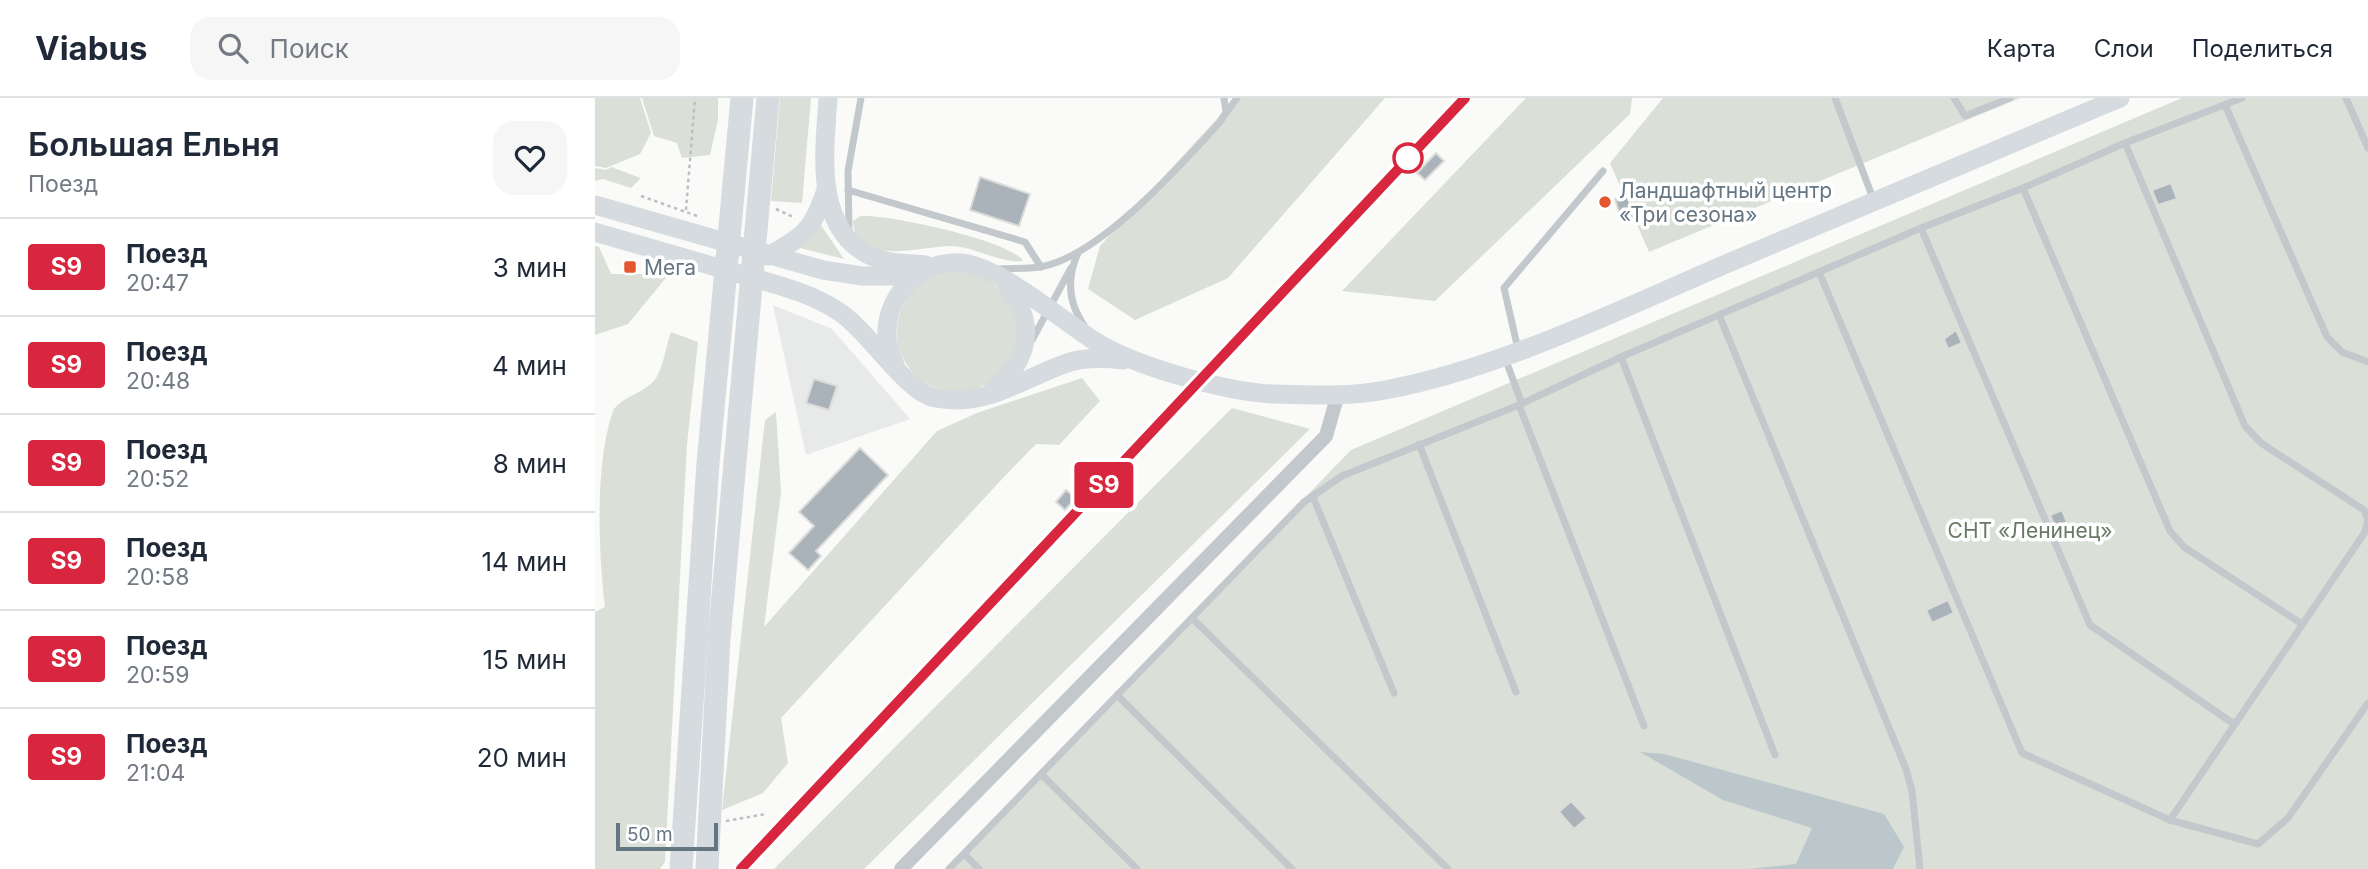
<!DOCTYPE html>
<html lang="ru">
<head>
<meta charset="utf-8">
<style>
  :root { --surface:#fff; --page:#f6f6f7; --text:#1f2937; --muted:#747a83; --line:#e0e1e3 }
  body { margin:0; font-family:Inter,sans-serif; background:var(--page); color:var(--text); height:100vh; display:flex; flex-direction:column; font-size:26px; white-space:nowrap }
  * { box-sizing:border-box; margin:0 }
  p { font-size:23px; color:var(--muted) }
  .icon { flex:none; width:38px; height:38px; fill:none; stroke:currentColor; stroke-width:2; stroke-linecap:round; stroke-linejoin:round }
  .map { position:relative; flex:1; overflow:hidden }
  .details { display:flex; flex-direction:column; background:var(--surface); width:595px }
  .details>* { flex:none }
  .badge { padding:0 14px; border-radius:5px; font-size:24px; line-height:46px }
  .scale { position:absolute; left:21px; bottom:18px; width:102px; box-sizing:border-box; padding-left:7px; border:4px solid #657683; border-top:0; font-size:19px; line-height:24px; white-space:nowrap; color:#657683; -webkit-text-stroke:5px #fff; paint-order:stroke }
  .map>.badge { position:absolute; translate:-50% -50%; box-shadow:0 0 0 4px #fff }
  .round { display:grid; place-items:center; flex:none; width:74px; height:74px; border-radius:21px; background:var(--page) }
  .headline { display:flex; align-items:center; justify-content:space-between; height:119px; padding:0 28px }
  h1 { font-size:33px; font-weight:600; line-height:52px }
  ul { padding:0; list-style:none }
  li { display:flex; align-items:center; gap:21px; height:98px; padding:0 28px; border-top:2px solid var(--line) }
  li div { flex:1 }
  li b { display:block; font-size:26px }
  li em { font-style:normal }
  li .badge { min-width:77px; font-weight:700; text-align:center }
  header { display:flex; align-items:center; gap:42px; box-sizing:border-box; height:98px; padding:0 35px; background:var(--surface); border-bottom:2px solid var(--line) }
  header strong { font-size:33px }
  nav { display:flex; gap:38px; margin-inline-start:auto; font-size:24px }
  .search { width:490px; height:63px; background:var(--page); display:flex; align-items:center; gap:18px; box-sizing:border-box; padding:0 24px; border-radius:21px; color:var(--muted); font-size:26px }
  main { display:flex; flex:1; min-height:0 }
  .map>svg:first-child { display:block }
</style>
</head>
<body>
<header>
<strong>Viabus</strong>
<div class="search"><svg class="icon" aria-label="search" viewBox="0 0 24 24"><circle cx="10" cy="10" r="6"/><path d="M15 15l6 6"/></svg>Поиск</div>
<nav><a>Карта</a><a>Слои</a><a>Поделиться</a></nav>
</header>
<main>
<section class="details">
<div class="headline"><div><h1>Большая Ельня</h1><p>Поезд</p></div><a class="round"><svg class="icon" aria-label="heart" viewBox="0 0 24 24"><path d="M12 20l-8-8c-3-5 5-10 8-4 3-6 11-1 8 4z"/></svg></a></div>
<ul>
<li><span class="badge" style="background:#d7263d;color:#fff">S9</span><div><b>Поезд</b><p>20:47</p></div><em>3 мин</em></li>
<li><span class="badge" style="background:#d7263d;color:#fff">S9</span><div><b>Поезд</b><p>20:48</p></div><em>4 мин</em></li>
<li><span class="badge" style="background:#d7263d;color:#fff">S9</span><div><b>Поезд</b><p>20:52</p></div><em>8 мин</em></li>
<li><span class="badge" style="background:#d7263d;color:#fff">S9</span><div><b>Поезд</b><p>20:58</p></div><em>14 мин</em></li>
<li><span class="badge" style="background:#d7263d;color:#fff">S9</span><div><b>Поезд</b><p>20:59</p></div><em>15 мин</em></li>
<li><span class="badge" style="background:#d7263d;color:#fff">S9</span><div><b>Поезд</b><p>21:04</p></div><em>20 мин</em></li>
</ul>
</section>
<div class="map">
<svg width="1773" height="771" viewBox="0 0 1773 771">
  <rect width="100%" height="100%" fill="#fafaf8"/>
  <!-- built -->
  <polygon fill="#e8e9e9" points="178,207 237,231 315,321 211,357"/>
  <!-- green -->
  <g fill="#dadfd7">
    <polygon points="0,0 45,0 56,35 45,56 11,70 0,68"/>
    <polygon points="47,0 123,0 123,22 115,57 87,60 82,45 59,38"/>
    <polygon points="185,0 216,0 207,105 176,103"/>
    <polygon points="641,0 790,0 633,180 540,222 493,191 505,148"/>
    <polygon points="931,0 1037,0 1035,16 840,203 747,193"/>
    <polygon points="1068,0 1425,0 1054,154 1015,65"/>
    <polygon points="1587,0 1773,0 1773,771 350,771 756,352"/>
    <polygon points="16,69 46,80 36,90 8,81 0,83 0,70 11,72"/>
    <path d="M266,118C292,116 415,142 428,163C407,166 380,149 358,148C330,147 261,171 258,123Z"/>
    <polygon points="223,123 249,161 201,149"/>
    <polygon points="0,148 4,149 16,176 74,176 33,226 0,237"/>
    <circle cx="362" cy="234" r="60"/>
    <path d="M76,234L103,244L92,346L70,764L65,771H0V514L10,509C3,453 0,360 19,311C28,299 47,295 58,284C68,274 71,247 76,234Z"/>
    <polygon points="487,280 505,303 464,347 441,346 408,380 186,620 193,665 168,695 127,712 170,322 181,314 186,394 169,529 342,333 382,315"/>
    <polygon points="637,310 715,331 269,771 179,771"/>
  </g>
  <!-- water -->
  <polygon fill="#bbc7cb" points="1045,654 1069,656 1289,716 1309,749 1298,771 1153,771 1201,766 1217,730 1128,702"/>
  <!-- building -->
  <g fill="#aab3b9" stroke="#dcdcda" stroke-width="2">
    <polygon points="841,55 849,63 830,82 822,75"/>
    <polygon points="385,79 435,96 424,128 375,112"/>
    <polygon points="1576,85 1582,101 1563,107 1557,92"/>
    <polygon points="1032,97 1039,120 1027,124 1020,101"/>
    <polygon points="1361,232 1367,245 1353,251 1349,241"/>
    <polygon points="219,281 242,288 234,312 211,305"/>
    <polygon points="265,350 293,377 221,453 226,458 213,472 194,455 219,428 204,414"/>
    <polygon points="471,392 481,400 470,412 461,404"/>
    <polygon points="1467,412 1472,424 1460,429 1455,417"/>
    <polygon points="1353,502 1359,515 1337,525 1331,512"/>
    <polygon points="976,703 992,720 979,731 964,714"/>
  </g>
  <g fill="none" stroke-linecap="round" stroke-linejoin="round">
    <!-- path -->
    <g stroke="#bbbfc2" stroke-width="2.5" stroke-dasharray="3.5 3.5" stroke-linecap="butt">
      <polyline points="46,98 105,119"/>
      <polyline points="181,111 200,120"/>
      <polyline points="91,112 100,0"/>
      <polyline points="131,723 171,716"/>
    </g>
    <!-- service -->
    <g stroke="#c3c8cc" stroke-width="7">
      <polyline points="1240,0 1279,103"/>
      <polyline points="1359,0 1370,18 1415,0"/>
      <polyline points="1647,0 1530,45 1428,90 1575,433 1589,449 1707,526"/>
      <polyline points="1751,0 1773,50"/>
      <polyline points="1630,7 1732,239 1747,254 1773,264"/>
      <polyline points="632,14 642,0"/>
      <polyline points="1530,45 1650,328 1666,345 1769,412 1773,422 1770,434 1575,722"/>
      <polyline points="253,92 430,144 446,169"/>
      <polyline points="1326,130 1428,90"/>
      <polyline points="254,132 253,73 266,0"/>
      <path d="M483,155C471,181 473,205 490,229"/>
      <path d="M401,171C416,170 431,171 445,169C504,159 585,68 625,24L631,14L629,0"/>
      <polyline points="1124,217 1311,671 1317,693 1325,771"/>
      <polyline points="437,242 476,170"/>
      <polyline points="923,251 909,190 1008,73"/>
      <polyline points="1026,259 1180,657"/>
      <polyline points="910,260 927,306"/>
      <polyline points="924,307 1049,628"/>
      <polyline points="824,346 921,594"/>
      <polyline points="718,399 799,595"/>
      <polyline points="597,520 853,771"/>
      <polyline points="522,597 697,771"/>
      <polyline points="1639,626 1495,527 1326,130 1224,174 1427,655 1575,722 1663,746 1693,720 1773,605"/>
      <polyline points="446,676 542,771"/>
      <polyline points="369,756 384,771"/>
      <polyline points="354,771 709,404 747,378 924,307 1026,259 1224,174"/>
    </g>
    <!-- minor -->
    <polyline stroke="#c3c8cc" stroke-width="14" points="306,771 731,338 743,296"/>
    <!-- secondary -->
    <g stroke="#d6dbdf" stroke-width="19">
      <path d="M233,0C230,51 218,126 272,156C290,166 311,165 331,167"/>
      <polyline points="0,107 228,172 267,178 321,178"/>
      <path d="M0,134C46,147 92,161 138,174C175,185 214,193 246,215C274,234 312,295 340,300C393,310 427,280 475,264C493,259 510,260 528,262"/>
      <path d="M173,158C209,139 218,131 231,92"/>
      <path d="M300,267C296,256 291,245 292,233C293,195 327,162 366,165C404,168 465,221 498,242C538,268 631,294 678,296C714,297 755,299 790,292C905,271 1030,209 1138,163C1267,109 1396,54 1525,0"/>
      <path d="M398,292C433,264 443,226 412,189"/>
    </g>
    <!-- primary -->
    <g stroke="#d6dbdf" stroke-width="23">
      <polyline points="86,771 113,365 147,0"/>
      <polyline points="112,771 124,541 173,0"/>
    </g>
    <!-- rail -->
    <polyline stroke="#a2aab0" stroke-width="4.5" stroke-dasharray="10 5" stroke-linecap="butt" points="146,771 870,0"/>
  </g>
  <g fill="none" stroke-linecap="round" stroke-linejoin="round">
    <!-- line casing -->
    <g stroke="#fff" stroke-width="16">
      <polyline id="line" points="146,771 870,0"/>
    </g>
    <!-- line -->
    <use href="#line" stroke="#d7263d" stroke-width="10"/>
  </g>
  <!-- markers -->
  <circle fill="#fff" stroke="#d7263d" stroke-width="3.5" cx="813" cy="60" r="14"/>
  <g fill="#e4572e" stroke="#fff" stroke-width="2.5">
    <circle cx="1010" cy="104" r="7"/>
    <rect x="28" y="162" width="14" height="14" rx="3.5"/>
  </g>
  <g text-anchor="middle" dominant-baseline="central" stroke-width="7" stroke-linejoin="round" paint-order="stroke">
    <!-- poi labels -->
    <g font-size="21" fill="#657683" stroke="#fff" text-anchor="start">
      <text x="1024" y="92">Ландшафтный центр<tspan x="1024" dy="24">«Три сезона»</tspan></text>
      <text x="49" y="169">Мега</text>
    </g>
    <!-- park labels -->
    <g font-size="21" fill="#687a64" stroke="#fff">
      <text x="1435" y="432">СНТ «Ленинец»</text>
    </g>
  </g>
</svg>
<div class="scale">50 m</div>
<b class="badge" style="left:509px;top:387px;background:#d7263d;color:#fff">S9</b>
</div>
</main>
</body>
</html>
